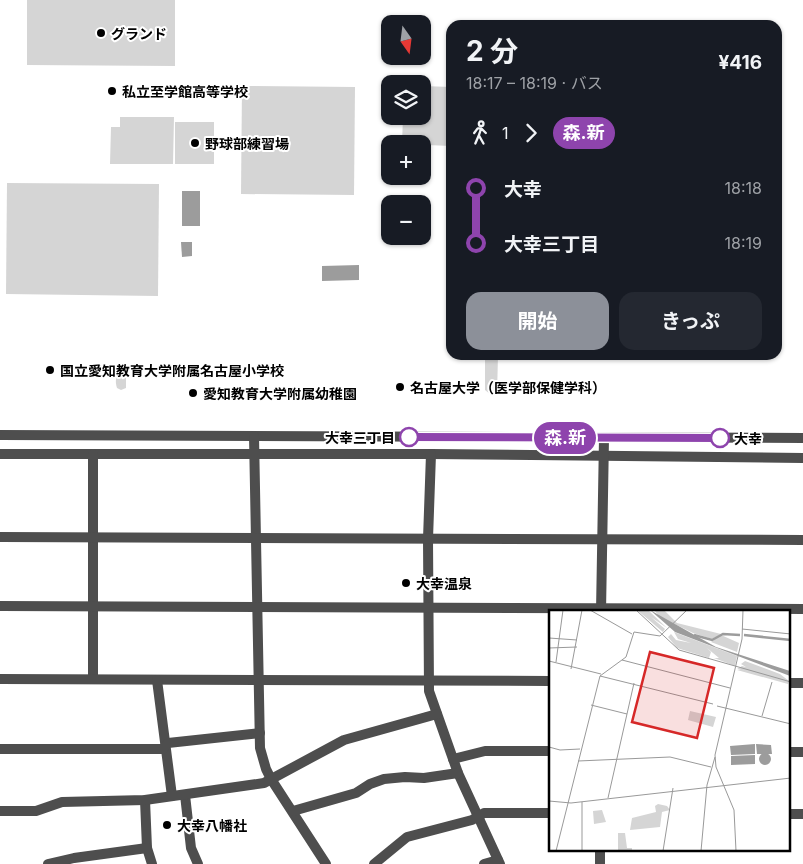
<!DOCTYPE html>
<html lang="ja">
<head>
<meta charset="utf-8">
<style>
  :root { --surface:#171b24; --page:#242831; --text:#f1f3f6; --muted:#9ea1a6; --accent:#8c9099 }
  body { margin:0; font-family:Inter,"Noto Sans JP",sans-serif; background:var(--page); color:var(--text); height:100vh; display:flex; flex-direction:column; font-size:19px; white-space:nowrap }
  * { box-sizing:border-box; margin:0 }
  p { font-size:16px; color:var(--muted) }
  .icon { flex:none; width:28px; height:28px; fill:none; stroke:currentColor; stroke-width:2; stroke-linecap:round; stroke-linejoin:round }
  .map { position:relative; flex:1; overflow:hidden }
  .side { position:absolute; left:446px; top:20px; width:336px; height:340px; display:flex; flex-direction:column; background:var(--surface); border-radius:15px; box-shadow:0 1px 4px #0004 }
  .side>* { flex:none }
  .badge { padding:0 10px; border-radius:16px; font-size:18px; line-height:32px }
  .needle { width:32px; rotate:166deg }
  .fabs { position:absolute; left:381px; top:15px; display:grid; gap:10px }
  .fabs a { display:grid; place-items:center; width:50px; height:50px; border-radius:10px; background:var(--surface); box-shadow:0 1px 4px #0004; font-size:25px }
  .map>.badge { position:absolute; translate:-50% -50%; box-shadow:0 0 0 2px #fff }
  .legs { display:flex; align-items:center; gap:8px; height:55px; padding:0 20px; font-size:16px }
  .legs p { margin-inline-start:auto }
  .headline { display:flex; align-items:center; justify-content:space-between; height:85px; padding:0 20px }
  h1 { font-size:28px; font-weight:700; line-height:38px }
  .cta { display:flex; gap:10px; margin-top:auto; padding:10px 20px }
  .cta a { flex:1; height:58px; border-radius:15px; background:var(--accent); color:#fff; font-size:20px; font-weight:700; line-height:58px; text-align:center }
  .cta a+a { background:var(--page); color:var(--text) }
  ul { padding:0 20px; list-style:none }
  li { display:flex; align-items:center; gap:18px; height:55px; font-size:19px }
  li i { display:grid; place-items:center; width:8px; height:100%; margin:0 6px; background:currentColor }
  li i::after { content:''; width:12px; height:12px; margin:-6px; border:4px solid; border-radius:50%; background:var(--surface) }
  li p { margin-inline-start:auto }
  li:first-child i { background:linear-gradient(#0000 50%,currentColor 0) }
  li:last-child i { background:linear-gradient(currentColor 50%,#0000 0) }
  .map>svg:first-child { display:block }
</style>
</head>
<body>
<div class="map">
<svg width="803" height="864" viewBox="0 0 803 864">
  <rect width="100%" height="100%" fill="#fff"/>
  <!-- green -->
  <g fill="#d5d5d5">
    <polygon points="27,0 175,0 175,66 27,65"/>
    <polygon points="242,86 355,87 354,195 241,194"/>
    <polygon points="423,86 451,87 451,146 402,144 403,116 422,116"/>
    <polygon points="120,117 174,117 173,164 110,164 111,127 120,127"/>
    <rect x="175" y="122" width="39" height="42"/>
    <polygon points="7,183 159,184 158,296 6,294"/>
    <polygon points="485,355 498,355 497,395 490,394 485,390"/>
    <path d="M122,372L126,375V388L121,390L117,388C115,382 115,374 122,372Z"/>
  </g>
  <!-- water -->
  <g fill="#9c9c9c">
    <rect x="182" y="191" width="18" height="35"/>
    <polygon points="181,242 192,242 192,256 182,257"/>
    <polygon points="359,265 359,280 322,281 322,266"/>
  </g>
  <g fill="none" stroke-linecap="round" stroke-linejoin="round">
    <!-- minor -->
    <g stroke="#4e4e4e" stroke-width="10">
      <polyline points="0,435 803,438"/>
      <polyline points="254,436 260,748 266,769 271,779 326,864"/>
      <polyline points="0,454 431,454 803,458"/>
      <polyline points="93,454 93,679"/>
      <polyline points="431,454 428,539 429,691 458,773 500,864"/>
      <polyline points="0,537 803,540"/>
      <polyline points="0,606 803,609"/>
      <polyline points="601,612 604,438"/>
      <polyline points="0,679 550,681"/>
      <polyline points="157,680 172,796"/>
      <polyline points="789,683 803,683"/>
      <polyline points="0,749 163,749 168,743 260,733"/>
      <polyline points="789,752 803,752"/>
      <polyline points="453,759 485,751 550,751"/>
      <polyline points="185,795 191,848 198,864"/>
      <polyline points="145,800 147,848 152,864"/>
      <polyline points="0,811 36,811 62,802 145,800 264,783 344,740 437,714"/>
      <polyline points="293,811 356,793 370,784 384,779 405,777 424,778 458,773"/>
      <polyline points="789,814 803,814"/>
      <polyline points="48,864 74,858 147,848"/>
      <polyline points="374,864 407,837 472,820 484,813 550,813"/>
      <polyline points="484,864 498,860"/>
      <polyline points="600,864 600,850"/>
    </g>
  </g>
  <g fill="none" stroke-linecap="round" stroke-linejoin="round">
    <!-- line-1 casing -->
    <g stroke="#fff" stroke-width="11">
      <polyline id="line-1" points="409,437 720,438"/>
    </g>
    <!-- line-1 -->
    <use href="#line-1" stroke="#8e44ad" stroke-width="8"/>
  </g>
  <!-- markers -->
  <g fill="#000" stroke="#fff" stroke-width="2">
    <circle cx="101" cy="33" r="5"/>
    <circle cx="112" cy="91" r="5"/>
    <circle cx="195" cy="143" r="5"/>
    <circle cx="50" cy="370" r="5"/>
    <circle cx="400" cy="387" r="5"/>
    <circle cx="193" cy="393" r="5"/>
    <circle cx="406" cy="583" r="5"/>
    <circle cx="167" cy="825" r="5"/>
  </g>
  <g fill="#fff" stroke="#8e44ad" stroke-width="2.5">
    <circle cx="409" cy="437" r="9"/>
    <circle cx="720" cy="438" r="9"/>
  </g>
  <g text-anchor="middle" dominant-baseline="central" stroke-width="4" stroke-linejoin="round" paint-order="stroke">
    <!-- poi labels -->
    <g font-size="14" font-weight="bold" fill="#000" stroke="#fff" text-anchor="start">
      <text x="111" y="33">グランド</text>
      <text x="122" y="91">私立至学館高等学校</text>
      <text x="205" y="143">野球部練習場</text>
      <text x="60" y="370">国立愛知教育大学附属名古屋小学校</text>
      <text x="410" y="387">名古屋大学（医学部保健学科）</text>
      <text x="203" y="393">愛知教育大学附属幼稚園</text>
      <text x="416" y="583">大幸温泉</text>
      <text x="177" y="825">大幸八幡社</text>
    </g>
    <!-- stop labels -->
    <g font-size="14" font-weight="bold" fill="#000" stroke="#fff" text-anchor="end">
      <text x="395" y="437">大幸三丁目</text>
      <text x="734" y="438" text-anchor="start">大幸</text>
    </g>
  </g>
  <!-- overview -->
  <g transform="translate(549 610)">
    <rect width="241" height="241" fill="#fff"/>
    <path d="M88,0H99L118,18L102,7L116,19L114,22ZM105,0H115L128,13L172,24L163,29L144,23L111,7ZM125,22L188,46L186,56L165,48H170L158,38L162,42L160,48L128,38L119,27L122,24L127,30L142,33L129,29ZM172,25L190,33L188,42L162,32ZM196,51L231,64L240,71L239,74L188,60H192L188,59L193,56L197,57L192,54ZM141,101L167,107L164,117L139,110ZM109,194L118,196L121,200L113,202L111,217L81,220L83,208L107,202L106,196ZM53,200L57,212L45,214L44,201ZM69,223H76L78,238H83V241H69Z" fill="#d5d5d5"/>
    <path d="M101,0L167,37L241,61V66L126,22ZM206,134V144L182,145L181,136ZM207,134L222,135L223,144H208ZM210 149a6 6 0 1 1 12 0a6 6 0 1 1-12 0ZM206,145V154L182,155V146Z" fill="#9c9c9c"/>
    <path fill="none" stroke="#9c9c9c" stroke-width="2.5" d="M145,25L163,30L174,24L191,25M195,25L242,30"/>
    <path fill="none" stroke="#999" stroke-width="1" d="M41,0L83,24M87,0L130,40L242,72M193,19L242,24M0,28L28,30M0,38L28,37M73,50L181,78M0,51L52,64M7,52L14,0M22,59L33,0M51,66L164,94M42,95L78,104M168,96L242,114M213,106L223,72M0,137L11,140L31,139M29,151L121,147L162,157M59,188L85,73M0,191L22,193L242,168M7,241L51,66L77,47L85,22L111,26L138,0M33,241V192M114,241L124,178M152,241L158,175L166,147M187,241L185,200L167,157L166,145L193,29L194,0"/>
    <path fill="#d62828" fill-opacity="0.15" stroke="#d62828" stroke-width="2.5" d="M101,42L165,58L148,128L83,112Z"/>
    <rect width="241" height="241" fill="none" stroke="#000" stroke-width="2.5"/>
  </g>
</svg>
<div class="fabs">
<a><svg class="needle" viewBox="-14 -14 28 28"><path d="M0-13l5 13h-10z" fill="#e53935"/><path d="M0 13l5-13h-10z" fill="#9ea1a6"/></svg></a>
<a><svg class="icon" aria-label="layers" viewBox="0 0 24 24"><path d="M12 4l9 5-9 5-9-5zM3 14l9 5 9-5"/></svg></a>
<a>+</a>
<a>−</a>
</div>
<b class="badge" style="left:565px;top:438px;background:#8e44ad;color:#fff">森.新</b>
<section class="side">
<div class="headline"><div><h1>2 分</h1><p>18:17 – 18:19 · バス</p></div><b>¥416</b></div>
<div class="legs"><svg class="icon" aria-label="walk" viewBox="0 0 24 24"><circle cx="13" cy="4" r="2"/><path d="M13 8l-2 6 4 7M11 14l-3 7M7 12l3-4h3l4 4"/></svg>1<svg class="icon" aria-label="forward" viewBox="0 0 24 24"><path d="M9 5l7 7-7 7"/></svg><b class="badge" style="background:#8e44ad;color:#fff">森.新</b></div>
<ul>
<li><i style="color:#8e44ad"></i><b>大幸</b><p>18:18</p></li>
<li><i style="color:#8e44ad"></i><b>大幸三丁目</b><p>18:19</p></li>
</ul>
<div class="cta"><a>開始</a><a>きっぷ</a></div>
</section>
</div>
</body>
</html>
